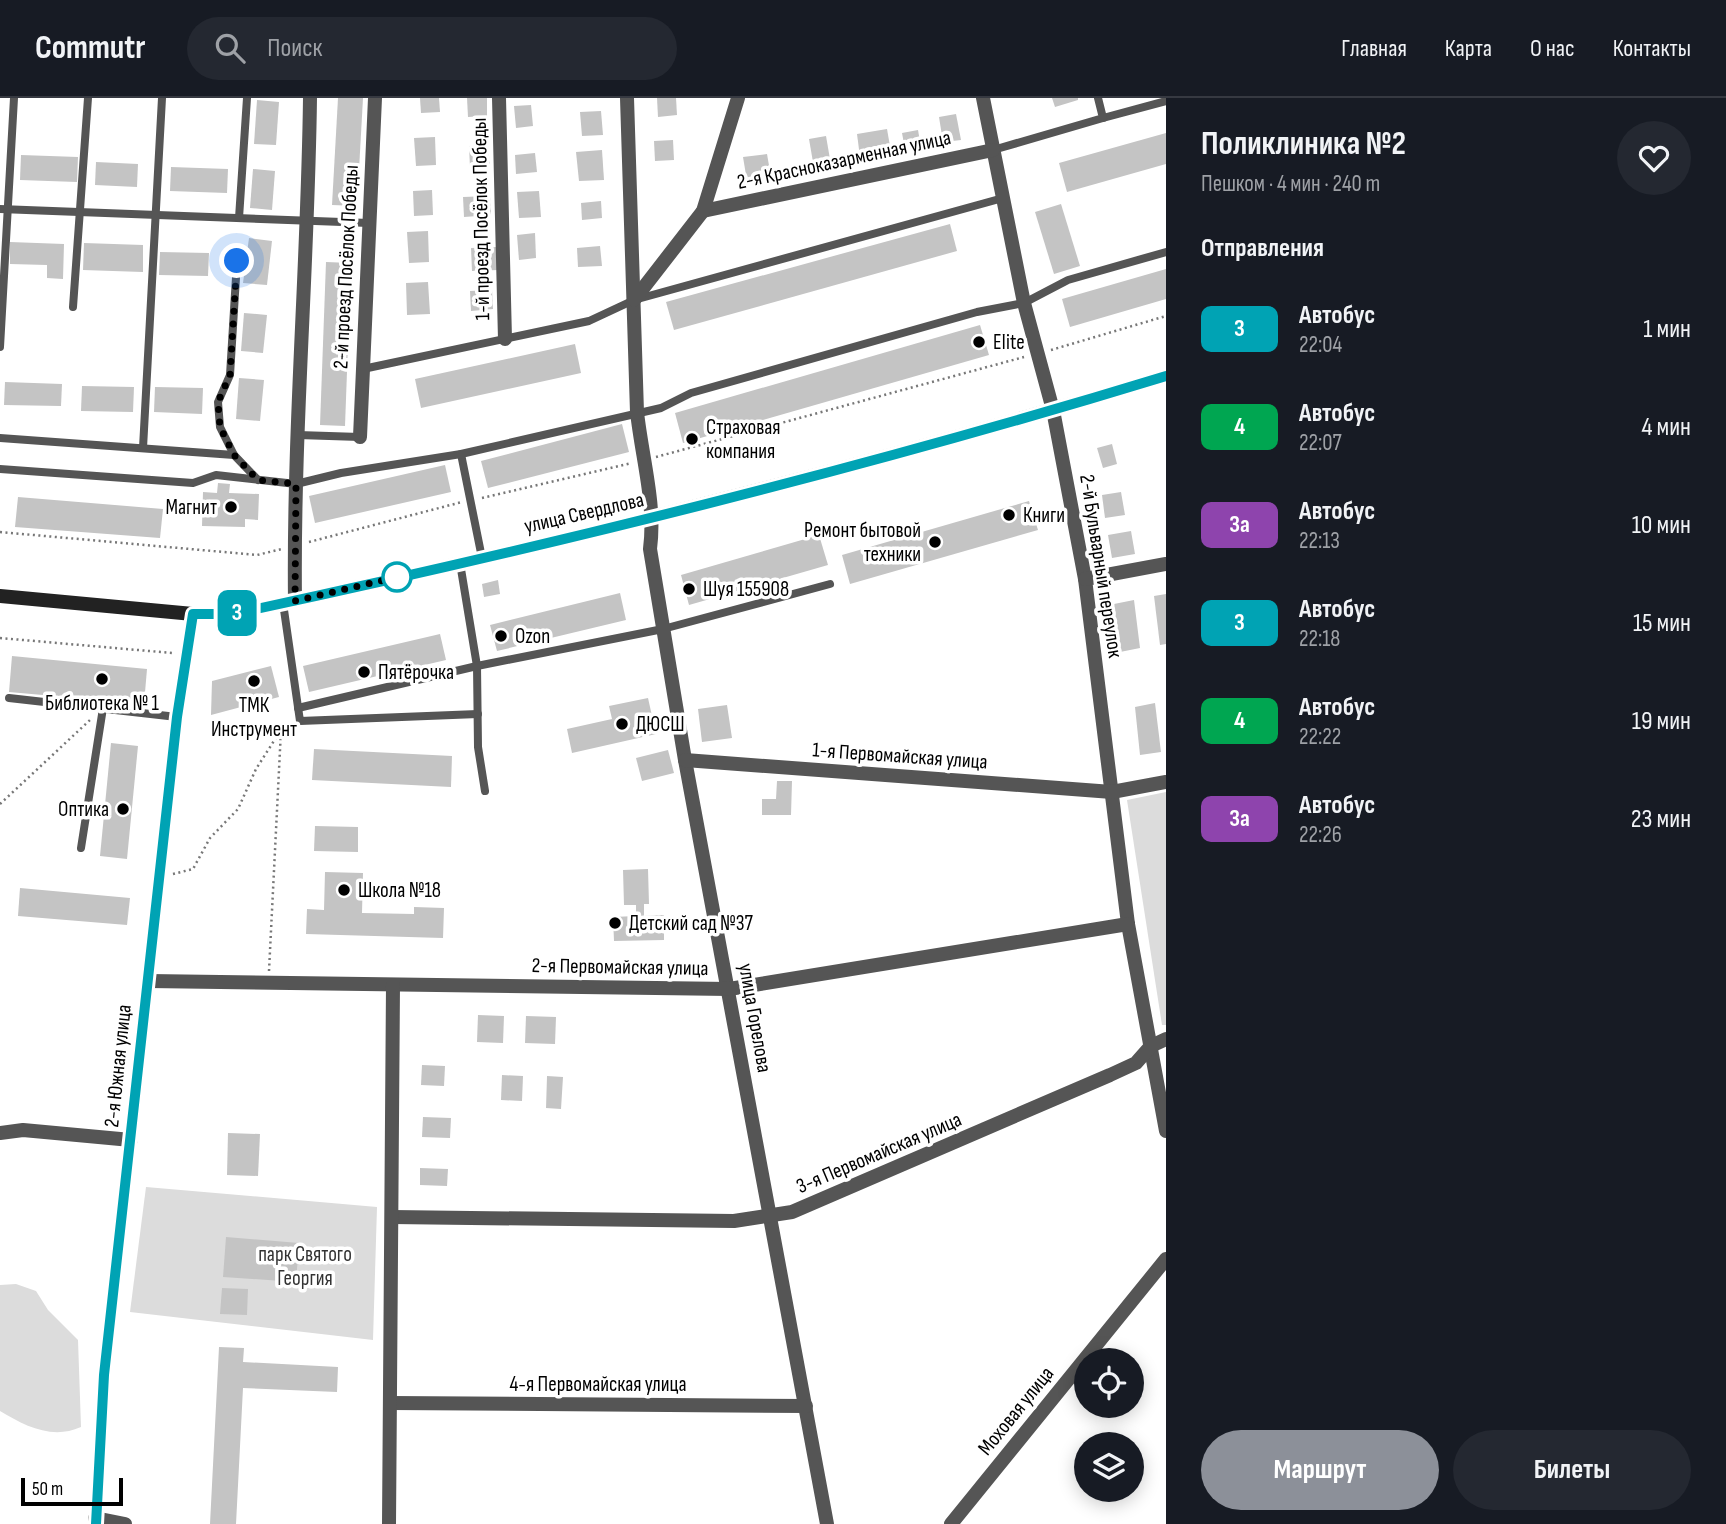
<!DOCTYPE html>
<html lang="ru">
<head>
<meta charset="utf-8">
<style>
  :root { --surface:#171b24; --page:#242831; --text:#f1f3f6; --muted:#9ea1a6; --line:#363941; --accent:#8c9099 }
  body { margin:0; font-family:"Sofia Sans Condensed",sans-serif; background:var(--page); color:var(--text); height:100vh; display:flex; flex-direction:column; font-size:26px; white-space:nowrap }
  * { box-sizing:border-box; margin:0 }
  p { font-size:23px; color:var(--muted) }
  .icon { flex:none; width:38px; height:38px; fill:none; stroke:currentColor; stroke-width:2; stroke-linecap:round; stroke-linejoin:round }
  .map { position:relative; flex:1; overflow:hidden }
  .side { display:flex; flex-direction:column; background:var(--surface); width:560px }
  .side>* { flex:none }
  .badge { padding:0 14px; border-radius:10px; font-size:24px; line-height:46px }
  .controls { position:absolute; left:1074px; top:1250px; display:grid; gap:14px }
  .controls a { display:grid; place-items:center; width:70px; height:70px; border-radius:50%; background:var(--surface); box-shadow:0 4px 18px #0003; font-size:35px }
  .scale { position:absolute; left:21px; bottom:18px; width:102px; box-sizing:border-box; padding-left:7px; border:4px solid #000; border-top:0; font-size:19px; line-height:24px; white-space:nowrap; color:#000; -webkit-text-stroke:5px #fff; paint-order:stroke }
  .you { position:absolute; width:35px; height:35px; margin:-18px; border:5px solid #fff; border-radius:50%; background:#1a73e8; box-shadow:0 0 0 10px #1a73e833 }
  .map>.badge { position:absolute; translate:-50% -50%; box-shadow:0 0 0 4px #fff }
  h2 { padding:0 35px; font-size:26px; line-height:63px }
  .round { display:grid; place-items:center; flex:none; width:74px; height:74px; border-radius:37px; background:var(--page) }
  .overview { display:flex; align-items:center; justify-content:space-between; height:119px; padding:0 35px }
  h1 { font-size:33px; font-weight:700; line-height:52px }
  .cta { display:flex; gap:14px; margin-top:auto; padding:14px 35px }
  .cta a { flex:1; height:80px; border-radius:42px; background:var(--accent); color:#fff; font-size:28px; font-weight:700; line-height:80px; text-align:center }
  .cta a+a { background:var(--page); color:var(--text) }
  ul { padding:0; list-style:none }
  li { display:flex; align-items:center; gap:21px; height:98px; padding:0 35px }
  li div { flex:1 }
  li b { display:block; font-size:26px }
  li em { font-style:normal }
  li .badge { min-width:77px; font-weight:700; text-align:center }
  header { display:flex; align-items:center; gap:42px; box-sizing:border-box; height:98px; padding:0 35px; background:var(--surface); border-bottom:2px solid var(--line) }
  header strong { font-size:33px }
  nav { display:flex; gap:38px; margin-inline-start:auto; font-size:24px }
  .search { width:490px; height:63px; background:var(--page); display:flex; align-items:center; gap:18px; box-sizing:border-box; padding:0 24px; border-radius:38px; color:var(--muted); font-size:26px }
  main { display:flex; flex:1; min-height:0 }
  .map>svg:first-child { display:block }
</style>
</head>
<body>
<header>
<strong>Commutr</strong>
<div class="search"><svg class="icon" aria-label="search" viewBox="0 0 24 24"><circle cx="10" cy="10" r="6"/><path d="M15 15l6 6"/></svg>Поиск</div>
<nav><a>Главная</a><a>Карта</a><a>О нас</a><a>Контакты</a></nav>
</header>
<main>
<div class="map">
<svg width="1166" height="1426" viewBox="0 0 1166 1426">
  <rect width="100%" height="100%" fill="#fff"/>
  <!-- green -->
  <g fill="#dcdcdc">
    <polygon points="1166,694 1166,927 1162,927 1127,702"/>
    <polygon points="146,1089 377,1109 373,1242 130,1214"/>
    <path d="M16,1186L36,1193L48,1212L78,1242L81,1329C52,1342 25,1328 0,1313V1187Z"/>
  </g>
  <!-- building -->
  <g fill="#c4c4c4">
    <polygon points="338,0 363,0 357,108 332,107"/>
    <polygon points="420,0 439,0 440,14 421,15"/>
    <polygon points="467,0 487,0 487,18 468,19"/>
    <polygon points="657,0 676,0 677,17 658,19"/>
    <polygon points="1052,0 1078,0 1078,2 1055,9"/>
    <polygon points="257,2 279,4 276,47 254,46"/>
    <polygon points="531,7 533,28 516,30 514,8"/>
    <polygon points="601,13 603,37 582,38 580,14"/>
    <polygon points="956,16 961,42 943,44 939,19"/>
    <polygon points="887,31 891,54 860,59 857,36"/>
    <polygon points="918,32 921,49 905,51 902,35"/>
    <polygon points="1166,35 1166,66 1067,94 1059,65"/>
    <polygon points="826,38 831,67 814,70 809,41"/>
    <polygon points="435,39 436,67 416,68 414,40"/>
    <polygon points="673,42 674,62 655,63 654,43"/>
    <polygon points="488,47 490,68 470,69 469,48"/>
    <polygon points="602,52 604,82 579,83 576,54"/>
    <polygon points="535,55 537,74 516,76 515,57"/>
    <polygon points="767,56 771,79 747,83 743,59"/>
    <polygon points="21,57 78,59 77,84 20,82"/>
    <polygon points="96,64 138,66 137,89 95,87"/>
    <polygon points="171,69 228,71 227,95 170,93"/>
    <polygon points="253,71 275,73 272,112 250,110"/>
    <polygon points="432,92 433,117 414,118 413,93"/>
    <polygon points="539,93 541,119 519,120 517,94"/>
    <polygon points="490,98 491,117 464,119 463,99"/>
    <polygon points="601,103 602,120 582,122 581,105"/>
    <polygon points="1061,106 1080,168 1054,176 1035,114"/>
    <polygon points="950,126 957,153 674,232 666,204"/>
    <polygon points="428,133 429,164 409,165 407,134"/>
    <polygon points="535,135 536,160 519,162 517,137"/>
    <polygon points="249,140 272,143 267,187 243,185"/>
    <polygon points="10,144 64,146 63,181 47,180 47,167 10,166"/>
    <polygon points="84,145 143,147 143,174 83,172"/>
    <polygon points="600,148 602,168 578,169 577,150"/>
    <polygon points="497,149 498,172 472,173 471,150"/>
    <polygon points="160,154 209,155 208,178 159,177"/>
    <polygon points="326,164 351,165 345,328 320,327"/>
    <polygon points="1166,171 1166,201 1070,229 1062,201"/>
    <polygon points="428,184 430,216 407,217 406,185"/>
    <polygon points="492,192 493,211 471,213 470,193"/>
    <polygon points="244,215 267,217 263,255 241,253"/>
    <polygon points="980,227 989,257 683,345 675,315"/>
    <polygon points="575,246 581,275 421,310 415,281"/>
    <polygon points="239,280 264,282 260,323 236,321"/>
    <polygon points="5,284 62,286 61,308 4,307"/>
    <polygon points="82,288 134,289 133,314 81,313"/>
    <polygon points="155,289 203,290 202,316 154,314"/>
    <polygon points="622,326 629,354 488,390 481,363"/>
    <polygon points="1112,346 1117,366 1103,370 1097,350"/>
    <polygon points="445,367 451,394 315,425 309,398"/>
    <polygon points="218,385 230,386 229,395 259,396 258,422 245,421 245,429 202,428 203,394 217,395"/>
    <polygon points="1121,394 1125,417 1105,420 1102,397"/>
    <polygon points="18,399 163,411 160,440 15,429"/>
    <polygon points="1029,403 1038,432 850,486 842,457"/>
    <polygon points="1131,433 1135,456 1112,460 1108,437"/>
    <polygon points="819,437 828,467 689,507 681,477"/>
    <polygon points="498,482 500,496 484,499 482,486"/>
    <polygon points="620,495 626,522 497,553 490,527"/>
    <polygon points="1166,496 1166,546 1160,547 1154,498"/>
    <polygon points="1134,502 1140,550 1120,554 1114,506"/>
    <polygon points="440,536 446,562 309,594 303,568"/>
    <polygon points="12,558 147,571 144,606 9,594"/>
    <polygon points="271,568 279,599 211,617 212,583"/>
    <polygon points="648,600 656,636 572,655 567,631 612,621 609,608"/>
    <polygon points="1155,605 1161,654 1140,657 1135,609"/>
    <polygon points="727,607 732,640 702,644 698,611"/>
    <polygon points="111,645 138,648 127,761 100,758"/>
    <polygon points="314,651 452,658 451,689 312,682"/>
    <polygon points="668,652 674,675 642,683 636,660"/>
    <polygon points="777,683 792,683 791,717 762,717 762,701 776,701"/>
    <polygon points="315,728 358,729 358,754 314,753"/>
    <polygon points="648,771 649,806 644,806 644,818 664,817 664,842 614,843 613,819 636,818 636,807 624,807 623,772"/>
    <polygon points="325,774 363,775 362,815 414,816 414,809 444,810 443,840 306,836 307,811 324,812"/>
    <polygon points="20,790 130,800 127,827 18,818"/>
    <polygon points="478,917 504,918 503,945 477,944"/>
    <polygon points="526,918 556,919 555,946 525,945"/>
    <polygon points="422,967 445,968 444,988 421,987"/>
    <polygon points="502,977 523,978 522,1003 501,1002"/>
    <polygon points="547,978 563,979 561,1011 546,1010"/>
    <polygon points="423,1019 451,1020 450,1040 422,1039"/>
    <polygon points="228,1035 260,1036 258,1078 227,1077"/>
    <polygon points="420,1070 448,1071 447,1088 420,1087"/>
    <polygon points="226,1139 299,1145 296,1184 223,1179"/>
    <polygon points="222,1190 248,1191 247,1217 220,1216"/>
    <polygon points="219,1249 244,1250 243,1264 338,1269 337,1294 243,1290 236,1426 210,1426"/>
  </g>
  <g fill="none" stroke-linecap="round" stroke-linejoin="round">
    <!-- path -->
    <g stroke="#777" stroke-width="2.5" stroke-dasharray="2 3.5" stroke-linecap="butt">
      <polyline points="1051,252 1166,218"/>
      <polyline points="656,359 1024,259"/>
      <polyline points="482,400 632,365"/>
      <polyline points="0,434 257,457 282,451"/>
      <polyline points="309,444 462,404"/>
      <polyline points="0,540 172,555"/>
      <polyline points="0,706 90,622"/>
      <polyline points="173,776 193,771 210,740 238,711 256,671 279,635"/>
      <polyline points="269,873 281,632 291,627"/>
    </g>
    <!-- lane -->
    <g stroke="#555" stroke-width="8">
      <polyline points="1103,20 1166,3"/>
      <polyline points="993,52 1103,20 1098,0"/>
      <polyline points="0,111 369,125"/>
      <polyline points="239,120 247,0"/>
      <polyline points="73,209 88,0"/>
      <polyline points="0,249 14,0"/>
      <polyline points="363,271 589,223 634,202 1003,100"/>
      <polyline points="298,337 360,339"/>
      <polyline points="0,340 234,357 258,382"/>
      <polyline points="143,350 162,0"/>
      <polyline points="461,356 482,460"/>
      <polyline points="234,357 220,329 218,304 230,277 237,163"/>
      <polyline points="0,371 193,385 216,377 296,386 341,375 461,356 661,310 691,295 977,214 1024,205 1068,182 1166,154"/>
      <polyline points="460,465 477,568 478,649 485,693"/>
      <polyline points="283,505 300,623 478,616"/>
      <polyline points="9,600 177,619"/>
      <polyline points="298,610 477,568 663,531 830,486"/>
      <polyline points="81,750 103,610"/>
    </g>
    <!-- street -->
    <g stroke="#555" stroke-width="14">
      <polyline points="499,0 505,241"/>
      <path d="M627,0L637,314C642,360 656,406 650,451L685,662L827,1426"/>
      <polyline points="983,0 1024,205 1053,312 1085,481 1128,826 1166,1033"/>
      <polyline points="703,113 993,52"/>
      <polyline points="634,202 703,113 738,0"/>
      <polyline points="360,339 375,0"/>
      <polyline points="1085,481 1166,466"/>
      <path d="M295,503C293,335 308,168 310,0"/>
      <polyline points="685,662 1112,694 1166,684"/>
      <polyline points="149,883 729,891 1128,826"/>
      <polyline points="0,1035 23,1032 131,1042"/>
      <polyline points="392,1119 734,1123 792,1114 1110,977 1136,965 1151,948 1166,941"/>
      <polyline points="390,1305 806,1308"/>
      <polyline points="95,1420 125,1426"/>
      <polyline points="389,1426 393,887"/>
      <polyline points="951,1426 1166,1161"/>
    </g>
    <!-- secondary -->
    <g stroke="#222" stroke-width="14">
      <path d="M0,498L193,516H233C547,449 859,371 1166,278"/>
      <polyline points="96,1426 104,1277 177,619 193,516"/>
    </g>
  </g>
  <g fill="none" stroke-linecap="round" stroke-linejoin="round">
    <!-- line casing -->
    <g stroke="#fff" stroke-width="16">
      <path id="line" d="M96,1426L104,1277L177,619L193,516H233C547,449 859,372 1166,278"/>
    </g>
    <!-- line -->
    <use href="#line" stroke="#00a3b4" stroke-width="10"/>
    <!-- walk -->
    <polyline stroke="#000" stroke-width="7" stroke-dasharray="0 12.6" points="237,163 230,277 218,304 220,329 234,357 258,382 296,386 295,503 397,479"/>
  </g>
  <!-- markers -->
  <g fill="#000" stroke="#fff" stroke-width="2.5">
    <circle cx="979" cy="244" r="7"/>
    <circle cx="692" cy="341" r="7"/>
    <circle cx="231" cy="409" r="7"/>
    <circle cx="1009" cy="417" r="7"/>
    <circle cx="935" cy="444" r="7"/>
    <circle cx="689" cy="491" r="7"/>
    <circle cx="501" cy="538" r="7"/>
    <circle cx="364" cy="574" r="7"/>
    <circle cx="102" cy="581" r="7"/>
    <circle cx="254" cy="583" r="7"/>
    <circle cx="622" cy="626" r="7"/>
    <circle cx="123" cy="711" r="7"/>
    <circle cx="344" cy="792" r="7"/>
    <circle cx="615" cy="825" r="7"/>
  </g>
  <circle fill="#fff" stroke="#00a3b4" stroke-width="3.5" cx="397" cy="479" r="14"/>
  <g text-anchor="middle" dominant-baseline="central" stroke-width="7" stroke-linejoin="round" paint-order="stroke">
    <!-- street labels -->
    <g font-size="21" fill="#000" stroke="#fff">
      <text transform="translate(844 62) rotate(-12)">2-я Красноказарменная улица</text>
      <text transform="translate(481 121) rotate(-91)">1-й проезд Посёлок Победы</text>
      <text transform="translate(346 169) rotate(-87)">2-й проезд Посёлок Победы</text>
      <text transform="translate(584 415) rotate(-13)">улица Свердлова</text>
      <text transform="translate(1101 468) rotate(81)">2-й Бульварный переулок</text>
      <text transform="translate(900 658) rotate(4)">1-я Первомайская улица</text>
      <text transform="translate(620 869) rotate(1)">2-я Первомайская улица</text>
      <text transform="translate(755 920) rotate(80)">улица Горелова</text>
      <text transform="translate(118 968) rotate(-84)">2-я Южная улица</text>
      <text transform="translate(879 1055) rotate(-23)">3-я Первомайская улица</text>
      <text x="598" y="1286">4-я Первомайская улица</text>
      <text transform="translate(1016 1313) rotate(-51)">Моховая улица</text>
    </g>
    <!-- poi labels -->
    <g font-size="21" fill="#000" stroke="#fff" text-anchor="start">
      <text x="993" y="244">Elite</text>
      <text x="706" y="329">Страховая<tspan x="706" dy="24">компания</tspan></text>
      <text x="217" y="409" text-anchor="end">Магнит</text>
      <text x="1023" y="417">Книги</text>
      <text x="921" y="432" text-anchor="end">Ремонт бытовой<tspan x="921" dy="24">техники</tspan></text>
      <text x="703" y="491">Шуя 155908</text>
      <text x="515" y="538">Ozon</text>
      <text x="378" y="574">Пятёрочка</text>
      <text x="102" y="605" text-anchor="middle">Библиотека № 1</text>
      <text x="254" y="607" text-anchor="middle">ТМК<tspan x="254" dy="24">Инструмент</tspan></text>
      <text x="636" y="626">ДЮСШ</text>
      <text x="109" y="711" text-anchor="end">Оптика</text>
      <text x="358" y="792">Школа №18</text>
      <text x="629" y="825">Детский сад №37</text>
    </g>
    <!-- park labels -->
    <g font-size="21" fill="#333" stroke="#fff">
      <text x="305" y="1156">парк Святого<tspan x="305" dy="24">Георгия</tspan></text>
    </g>
  </g>
</svg>
<div class="controls">
<a><svg class="icon" aria-label="locate" viewBox="0 0 24 24"><circle cx="12" cy="12" r="6"/><path d="M12 2v4M12 18v4M2 12h4M18 12h4"/></svg></a>
<a><svg class="icon" aria-label="layers" viewBox="0 0 24 24"><path d="M12 4l9 5-9 5-9-5zM3 14l9 5 9-5"/></svg></a>
</div>
<div class="scale">50 m</div>
<div class="you" style="left:237px;top:163px"></div>
<b class="badge" style="left:237px;top:515px;background:#00a3b4;color:#fff">3</b>
</div>
<section class="side">
<div class="overview"><div><h1>Поликлиника №2</h1><p>Пешком · 4 мин · 240 m</p></div><a class="round"><svg class="icon" aria-label="heart" viewBox="0 0 24 24"><path d="M12 20l-8-8c-3-5 5-10 8-4 3-6 11-1 8 4z"/></svg></a></div>
<h2>Отправления</h2>
<ul>
<li><span class="badge" style="background:#00a3b4;color:#fff">3</span><div><b>Автобус</b><p>22:04</p></div><em>1 мин</em></li>
<li><span class="badge" style="background:#00a651;color:#fff">4</span><div><b>Автобус</b><p>22:07</p></div><em>4 мин</em></li>
<li><span class="badge" style="background:#8e44ad;color:#fff">3а</span><div><b>Автобус</b><p>22:13</p></div><em>10 мин</em></li>
<li><span class="badge" style="background:#00a3b4;color:#fff">3</span><div><b>Автобус</b><p>22:18</p></div><em>15 мин</em></li>
<li><span class="badge" style="background:#00a651;color:#fff">4</span><div><b>Автобус</b><p>22:22</p></div><em>19 мин</em></li>
<li><span class="badge" style="background:#8e44ad;color:#fff">3а</span><div><b>Автобус</b><p>22:26</p></div><em>23 мин</em></li>
</ul>
<div class="cta"><a>Маршрут</a><a>Билеты</a></div>
</section>
</main>
</body>
</html>
